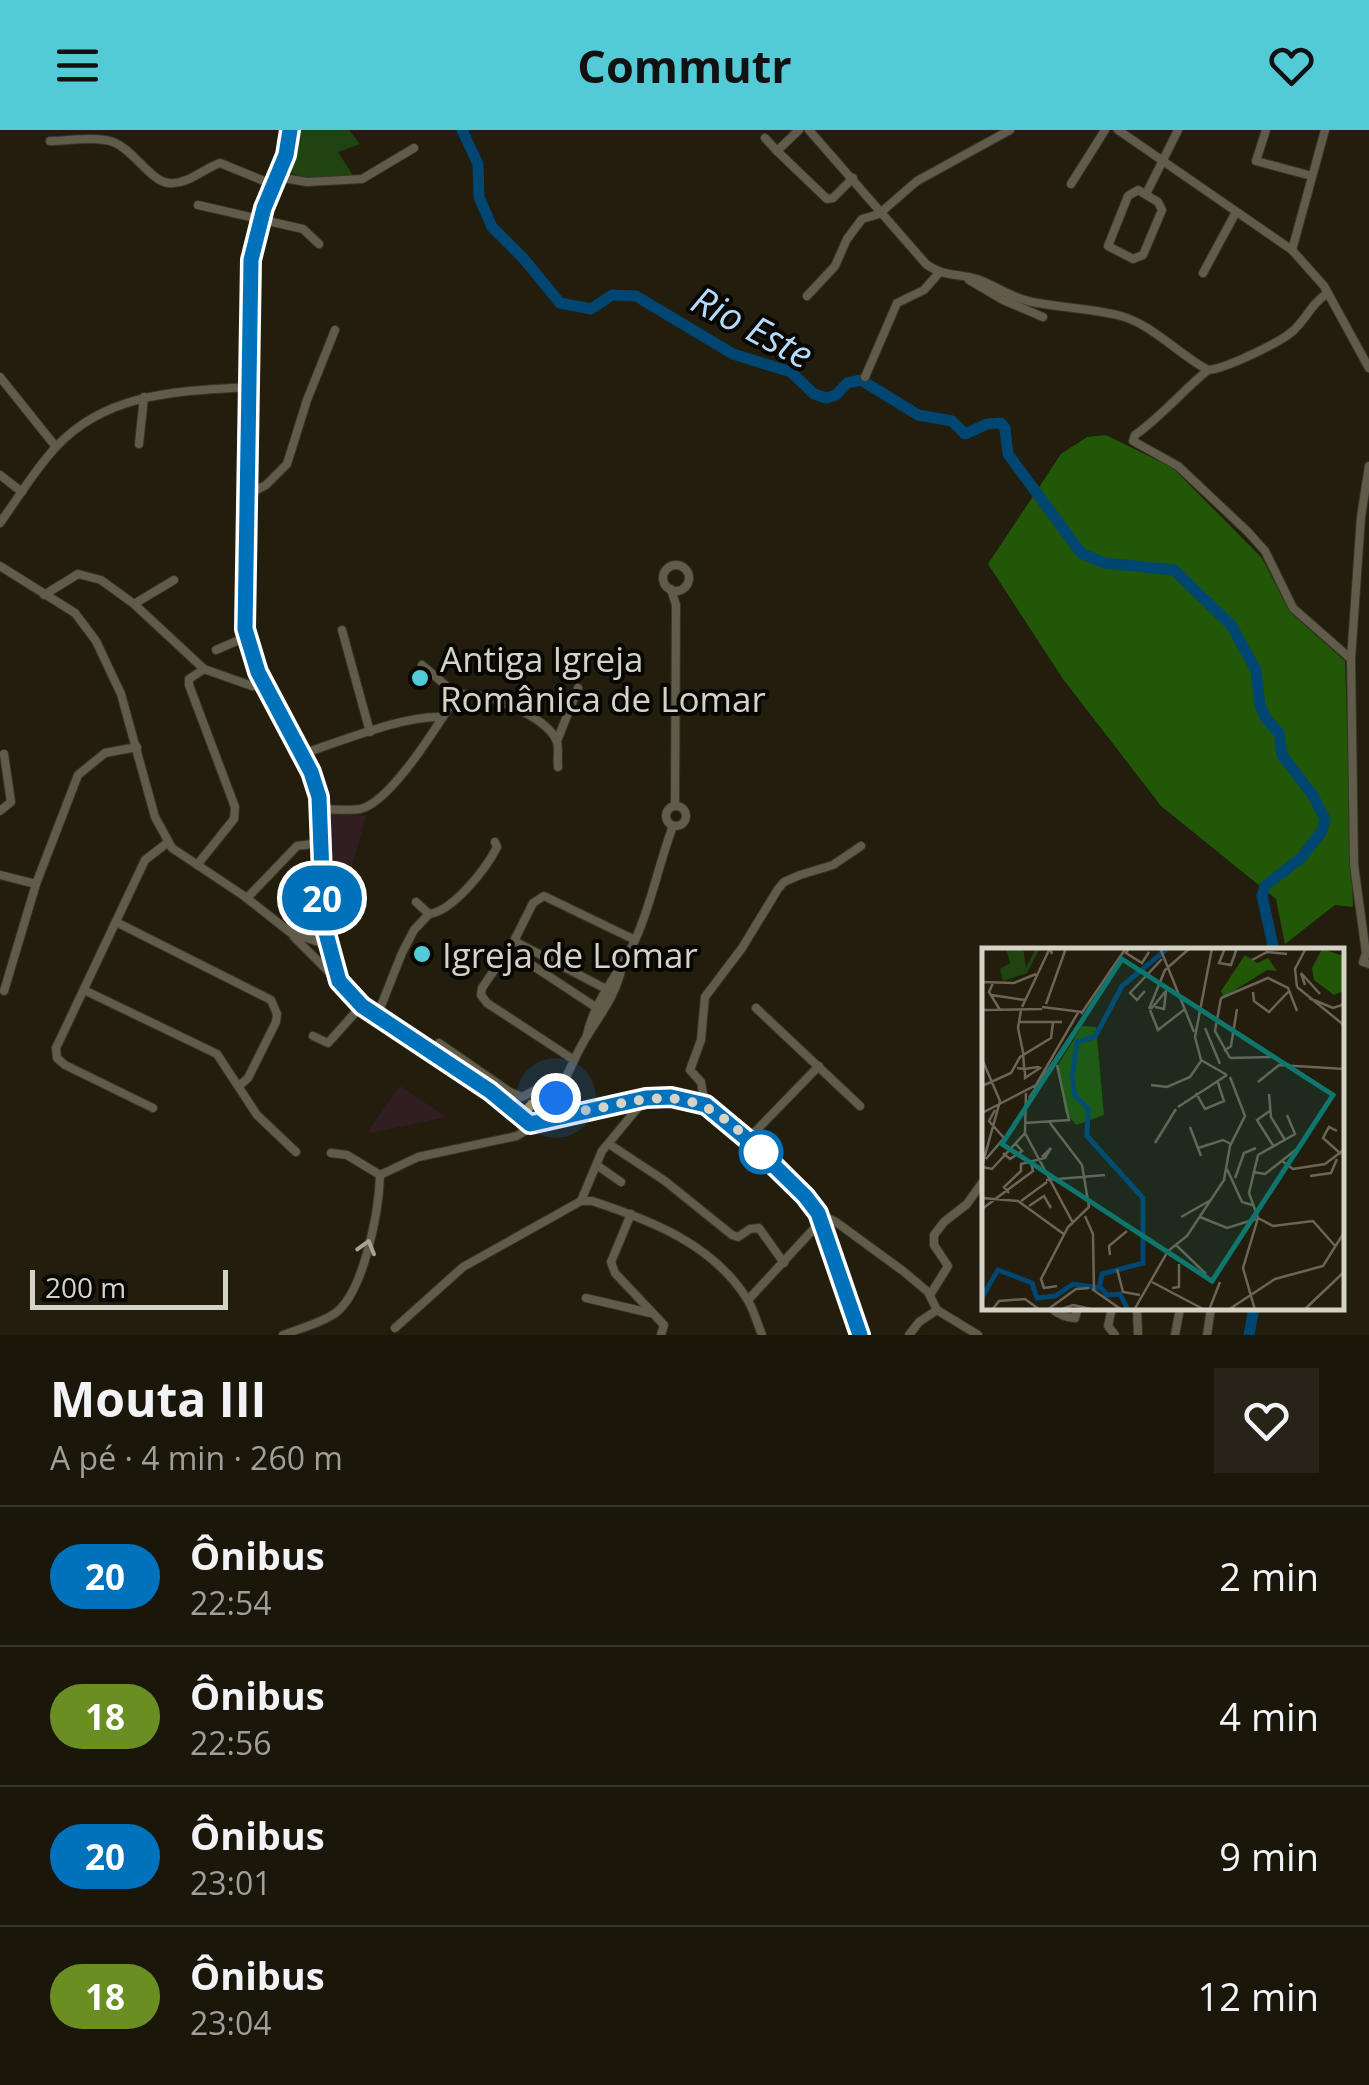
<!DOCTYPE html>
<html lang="pt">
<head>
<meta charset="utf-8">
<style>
  :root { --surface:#1a160a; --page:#272318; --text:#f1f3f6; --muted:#9f9f9c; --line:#38352b; --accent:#52cbd7 }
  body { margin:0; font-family:"Open Sans",sans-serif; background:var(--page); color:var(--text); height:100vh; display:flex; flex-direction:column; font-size:38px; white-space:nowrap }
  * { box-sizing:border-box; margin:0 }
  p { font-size:32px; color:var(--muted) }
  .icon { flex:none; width:55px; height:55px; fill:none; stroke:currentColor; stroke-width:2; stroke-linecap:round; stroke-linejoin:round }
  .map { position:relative; height:1205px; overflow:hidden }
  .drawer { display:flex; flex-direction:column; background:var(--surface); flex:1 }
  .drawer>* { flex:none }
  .badge { padding:0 20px; border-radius:32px; font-size:35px; line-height:65px }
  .scale { position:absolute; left:30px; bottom:25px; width:198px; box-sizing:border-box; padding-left:10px; border:5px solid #d5d2c7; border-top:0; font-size:28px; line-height:35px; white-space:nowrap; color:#d5d2c7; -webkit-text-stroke:8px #090703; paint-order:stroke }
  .you { position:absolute; width:50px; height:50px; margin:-25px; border:8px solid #fff; border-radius:50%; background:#1a73e8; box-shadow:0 0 0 15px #1a73e833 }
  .map>.badge { position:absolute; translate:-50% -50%; box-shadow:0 0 0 5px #fff }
  .round { display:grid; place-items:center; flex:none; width:105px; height:105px; border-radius:0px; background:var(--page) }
  .head { display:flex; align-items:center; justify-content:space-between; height:170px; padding:0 50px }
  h1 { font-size:48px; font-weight:700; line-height:75px }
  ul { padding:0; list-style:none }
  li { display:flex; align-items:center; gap:30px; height:140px; padding:0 50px; border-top:2px solid var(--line) }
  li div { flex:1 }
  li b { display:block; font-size:38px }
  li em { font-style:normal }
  li .badge { min-width:110px; font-weight:700; text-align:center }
  header { display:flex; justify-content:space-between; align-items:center; height:130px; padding:0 50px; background:var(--accent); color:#111; font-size:45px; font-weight:700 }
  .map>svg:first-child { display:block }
</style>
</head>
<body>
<header><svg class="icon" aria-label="menu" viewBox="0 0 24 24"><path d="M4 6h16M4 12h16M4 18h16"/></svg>Commutr<svg class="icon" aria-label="heart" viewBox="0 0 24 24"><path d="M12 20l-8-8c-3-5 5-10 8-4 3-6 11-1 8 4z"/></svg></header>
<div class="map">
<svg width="1369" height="1205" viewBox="0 0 1369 1205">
  <rect width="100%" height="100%" fill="#221d0d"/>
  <!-- education -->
  <g fill="#311e22">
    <polygon points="325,684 366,686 350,743 326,722"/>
    <polygon points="400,956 446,987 371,1003 368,1001"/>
  </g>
  <!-- green -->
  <polygon fill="#1f4412" points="301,0 349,0 360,14 338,22 354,47 309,50 288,41"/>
  <!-- forest -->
  <polygon fill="#215707" points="1106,305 1173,338 1262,428 1290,482 1345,531 1353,777 1335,775 1285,814 1276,769 1161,676 1063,549 988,434 1061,324 1087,307"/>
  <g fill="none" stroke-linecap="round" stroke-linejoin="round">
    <!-- river -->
    <g stroke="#004672" stroke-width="11">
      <polyline points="462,0 478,34 479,67 492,97 523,128 560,173 591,179 612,165 636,166 733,224 791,242 814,264 826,268 836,265 847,253 861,250 918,285 952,291 965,304 987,294 1001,293 1005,298 1008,324 1081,423 1104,433 1174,440 1231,495 1256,540 1260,575 1266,589 1279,603 1282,625 1312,664 1325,689 1322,701 1301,728 1265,756 1262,766 1274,820"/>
      <polyline points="1249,1205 1254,1178"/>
    </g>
    <!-- minor casing -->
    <g stroke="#38342c" stroke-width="10">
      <g id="minor">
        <path d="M809,0L926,134C943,147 957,143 977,149C995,155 1010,167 1028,171C1058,178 1091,178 1121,186C1153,195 1178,224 1208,240C1225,239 1284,211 1295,199C1308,186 1312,173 1328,163"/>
        <polyline points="1118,0 1292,120 1324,156 1369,238"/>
        <polyline points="1266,0 1256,31 1312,46"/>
        <polyline points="765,8 777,21 799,0"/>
        <path d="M50,11C69,11 94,6 113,12C133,19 151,52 169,53C187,55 203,39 220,33L274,55"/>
        <polyline points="777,21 827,69 833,68 853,48"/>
        <polyline points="277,47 307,52 362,49 414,18"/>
        <polyline points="1071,54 1105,0"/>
        <polygon points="1138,60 1158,72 1162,80 1143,125 1133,129 1108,116 1128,66"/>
        <polyline points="1146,64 1178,0"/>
        <polyline points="198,75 303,99 319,114"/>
        <polyline points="1292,120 1325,0"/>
        <polyline points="1203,143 1236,82"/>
        <polyline points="969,150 1003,170 1043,187"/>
        <polyline points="807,166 835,136 847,109 862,89 879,84 917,51 1010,0"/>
        <path d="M1208,240C1182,261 1162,286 1135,305L1133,311L1178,336L1248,402L1265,421L1293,478L1351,529"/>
        <polyline points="0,247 56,317"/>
        <polyline points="865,247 897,173 924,160 938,144"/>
        <polyline points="139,314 144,267"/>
        <polyline points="1369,336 1361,387 1351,529 1354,735 1366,823 1363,832 1369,834"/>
        <polyline points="0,345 22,362"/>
        <polyline points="247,365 266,355 287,334 307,270 335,200"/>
        <path d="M0,393C18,368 34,341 55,318C106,262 179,261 248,257"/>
        <circle cx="676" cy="448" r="13"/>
        <polyline points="0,436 75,483 96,511 121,564 155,687 172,718 244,766 291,803 328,815"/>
        <polyline points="671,459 676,475 675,676"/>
        <polyline points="44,465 78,444 101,450 134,474 204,539 252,556 266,558"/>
        <polyline points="134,474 174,450"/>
        <polyline points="342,500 370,602"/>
        <polyline points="216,520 246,507"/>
        <polyline points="422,535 457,565"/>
        <path d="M457,565C481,560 549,586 557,612C559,619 557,630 558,637"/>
        <polyline points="557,611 578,558"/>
        <path d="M302,624C340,612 403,585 442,587"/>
        <circle cx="676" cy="686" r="10"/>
        <path d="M320,679C333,679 348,681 360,679C391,673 440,591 457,565"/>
        <polyline points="0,681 11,672 4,624"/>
        <polyline points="197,735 234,689 235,677 189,555 189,549 204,539"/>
        <polyline points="0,745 36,754"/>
        <polyline points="247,768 297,716 321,713"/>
        <path d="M429,784C453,781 486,739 497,717L495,712"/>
        <polyline points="116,792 271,870 277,884 276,892 248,948 239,956"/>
        <polyline points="294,807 337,850"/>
        <polyline points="514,811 608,860"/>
        <polyline points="509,820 597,878"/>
        <polyline points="84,860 217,924 257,985 296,1022"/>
        <polyline points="4,861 36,754 78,645 105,623 137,617"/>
        <polyline points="756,878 860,976"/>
        <polyline points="377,886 402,823 414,800 429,784 416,772"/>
        <path d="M587,905C595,868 621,842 636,808C652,772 659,733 673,696"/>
        <polyline points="313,906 328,913 362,875"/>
        <polyline points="432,923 439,913 510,962 522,967 543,956 552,963"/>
        <polyline points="574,930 487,873 481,865 482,858 514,811 533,773 544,766 635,810"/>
        <polyline points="555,968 560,977 574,982"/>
        <polyline points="705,975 701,952 690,940 701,910 705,867 742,818 778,759 784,752 800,745 833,735 861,716"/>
        <polyline points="153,978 65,935 57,928 56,918 145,730 167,713"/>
        <path d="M544,982C564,960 571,931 587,906C601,884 617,863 622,836"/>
        <polyline points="748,1009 819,936"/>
        <polyline points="609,1014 665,1051 732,1105 738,1107 750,1099 759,1098 784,1133"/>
        <polyline points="331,1023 347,1025 380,1045"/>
        <polyline points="598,1036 621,1052"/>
        <polyline points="380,1045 418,1027 517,1006 534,995"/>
        <path d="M581,1071H592C650,1090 713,1114 747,1169C754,1180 757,1193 762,1205"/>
        <polyline points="581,1071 602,1021 646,968"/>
        <polyline points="818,1083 836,1092 903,1141 928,1162 937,1180 978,1205"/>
        <polyline points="631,1084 611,1132 615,1143 664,1195 661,1205"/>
        <polyline points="930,1165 948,1136 934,1115 934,1105 944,1092 967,1074 984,1050"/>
        <polyline points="586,1168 650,1183"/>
        <polyline points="748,1170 821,1091"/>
        <path d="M1051,1178C1058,1184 1065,1188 1075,1188L1078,1178"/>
        <polyline points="1112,1178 1108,1196 1115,1205"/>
        <polyline points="1137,1178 1138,1205"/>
        <polyline points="395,1198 463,1137 581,1071"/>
        <path d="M283,1205C300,1198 319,1194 334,1184C364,1164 379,1080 380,1045"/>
        <polyline points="909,1205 919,1192 937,1180"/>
        <polyline points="1175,1205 1180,1178"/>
        <polyline points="1207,1205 1211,1178"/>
      </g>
    </g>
    <!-- major casing -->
    <g stroke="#38342c" stroke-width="11">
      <g id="major">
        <polyline points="290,0 286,25 265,78 251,130 245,499 258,542 311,642 319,667 324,795 339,851 362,875 490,961 523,988"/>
        <path d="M537,994L543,990L544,982L538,975L532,974L523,984L527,993C550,999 618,972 646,968C665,965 690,967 706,976C734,991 801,1055 817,1082C837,1115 848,1167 860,1205"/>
      </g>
    </g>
    <!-- minor -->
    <use href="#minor" stroke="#615c4a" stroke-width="8"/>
    <!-- major -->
    <use href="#major" stroke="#bc8c3d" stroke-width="9"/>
  </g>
  <!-- one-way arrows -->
  <defs><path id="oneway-chevron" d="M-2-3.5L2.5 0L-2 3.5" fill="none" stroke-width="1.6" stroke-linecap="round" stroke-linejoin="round" transform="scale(2.5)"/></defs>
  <use stroke="#a7a395" href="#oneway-chevron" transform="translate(367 1117) rotate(-74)"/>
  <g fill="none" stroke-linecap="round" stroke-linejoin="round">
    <!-- line casing -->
    <g stroke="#fff" stroke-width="22">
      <polyline id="line" points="290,0 286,25 264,78 251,130 245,499 258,542 311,642 319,667 324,796 339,851 362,876 490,961 530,994 646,968 671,967 706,975 748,1010 805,1066 818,1083 860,1205"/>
    </g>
    <!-- line -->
    <use href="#line" stroke="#0072bc" stroke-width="15"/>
    <!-- walk -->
    <path stroke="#d5d2c7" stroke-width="10" stroke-dasharray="0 18" d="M556,968L560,977C578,984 595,979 613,975C693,957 715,975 770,1031L761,1022"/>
  </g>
  <!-- markers -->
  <g fill="#52cbd7" stroke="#090703" stroke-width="4">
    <circle cx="420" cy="548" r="10"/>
    <circle cx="422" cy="824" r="10"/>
  </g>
  <circle fill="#fff" stroke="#0072bc" stroke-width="5" cx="761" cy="1022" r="20"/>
  <g text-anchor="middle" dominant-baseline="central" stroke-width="8" stroke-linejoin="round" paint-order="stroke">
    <!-- poi labels -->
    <g font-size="35" fill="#d5d2c7" stroke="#090703" text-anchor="start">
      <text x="440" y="528">Antiga Igreja<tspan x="440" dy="40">Românica de Lomar</tspan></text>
      <text x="442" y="824">Igreja de Lomar</text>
    </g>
    <!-- water labels -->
    <g font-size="38" font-style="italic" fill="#b5dbfb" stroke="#090703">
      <text transform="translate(753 196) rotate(28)">Rio Este</text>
    </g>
  </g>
  <!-- overview -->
  <g transform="translate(982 818)">
    <rect width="362" height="362" fill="#221d0d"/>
    <path d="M24,0H41L44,20L54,0H58L45,25L21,33L18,21L28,15Z" fill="#1f4412"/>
    <path d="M340,1L362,8V43L352,47L332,32L330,20ZM263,7L275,15L286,10L295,23L285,22L242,49L239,43ZM100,78L114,79L122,167L94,177L83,164L76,117Z" fill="#215707"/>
    <path fill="none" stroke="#004672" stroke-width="5" d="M118,339L125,347L138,346L146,362M0,349L16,322L50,335L55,350L73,348L91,336L117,340L120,326L161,315V250L105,188L106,160L93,148L90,130L95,94L113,89L140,38L186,0"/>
    <path fill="none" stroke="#6a6557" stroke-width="2.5" d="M147,0L144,5L160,15L167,4M178,0L212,84M230,0L213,89L219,112L245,127M243,0L237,15L249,17L255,0M270,12L285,4L305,6M0,34L32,35L54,26M11,35L7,44L18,62M323,37L319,25L338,46M315,39L363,78M315,39L313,21L324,0M163,43L155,52L148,45L180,11M271,44L272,53L287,64L307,43M9,47L43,52M239,50L286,30L306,40L315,63M239,50L233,83L248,110M327,50L351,60L363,56M64,56L84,0M40,59L68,0L70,6M60,59L100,64M167,61L183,22L208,0M169,61L184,43L182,61L173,59M0,62L60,61M168,62L176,82L203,61M99,66L144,0M38,74H80M223,80L238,116M242,103L249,98L255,61M248,110L289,109M0,111L18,153L0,218M35,120L42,121L56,119L58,120L43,130V124L42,121V118L41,104L36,80L39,62M276,134L297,117L363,121M169,137L185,139L208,129L219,113M0,138L29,125L38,109L69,90L71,75M44,145L43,185L91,275M214,145L223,161L242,153L235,132M287,146L289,169L303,192M47,150L103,67M196,159L245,127M289,162L275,172L292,199M0,165L54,137L97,63M42,175L87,172L75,117M68,175L100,217L107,259L86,279L59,331L62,340L75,338M208,179L219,208M355,183L347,179L341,190L359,206M173,195L194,161M216,200L241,192L249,196M21,205L28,211L40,203L33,195M276,207L267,245L276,270M276,207L313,186L305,167M4,211L22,190L7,173L13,162M300,213L311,221L343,216L363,201M0,219L10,221L43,185M245,221L260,254L270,257M39,223V216L63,210L69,200L60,209M271,224L283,226L316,200M328,228L349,225L355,211M253,230L262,205L274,200M64,232L123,227M27,245L22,239L40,222M0,250L36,253L83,287M39,253L65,234M47,258L62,248L69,260M0,261L51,223L49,215M103,268L111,286L112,342M199,269L229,252M218,269L245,280L274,271M276,270L291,278L331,273L354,299M194,297L224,326M128,307L127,298L145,283M135,321L141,344L158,347M170,334L223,362M190,340L197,339V316M110,341L140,362M10,362L17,353L43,351L58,362M65,362L94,341L107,340M77,362L91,357L114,362M152,362L186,303L205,288L242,232L248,198L263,168L248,129M227,362L238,334M246,362L293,331L341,318L363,283M273,362L261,320L276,270M322,362L363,323"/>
    <path fill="#0f766e" fill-opacity="0.15" stroke="#0f766e" stroke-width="5" d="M140,11L351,147L230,333L20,196Z"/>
    <rect width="362" height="362" fill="none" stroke="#d5d2c7" stroke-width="5"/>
  </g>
</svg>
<div class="scale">200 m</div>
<div class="you" style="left:556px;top:968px"></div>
<b class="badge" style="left:322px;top:768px;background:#0072bc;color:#fff">20</b>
</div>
<section class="drawer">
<div class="head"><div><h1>Mouta III</h1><p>A pé · 4 min · 260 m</p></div><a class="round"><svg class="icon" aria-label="heart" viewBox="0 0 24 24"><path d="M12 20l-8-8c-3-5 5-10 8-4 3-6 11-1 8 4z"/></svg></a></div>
<ul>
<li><span class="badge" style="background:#0072bc;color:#fff">20</span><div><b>Ônibus</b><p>22:54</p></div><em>2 min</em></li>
<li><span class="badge" style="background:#6b8e23;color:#fff">18</span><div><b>Ônibus</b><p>22:56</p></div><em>4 min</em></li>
<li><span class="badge" style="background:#0072bc;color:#fff">20</span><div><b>Ônibus</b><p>23:01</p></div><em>9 min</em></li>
<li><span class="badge" style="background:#6b8e23;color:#fff">18</span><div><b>Ônibus</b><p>23:04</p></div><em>12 min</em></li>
</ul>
</section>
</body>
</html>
